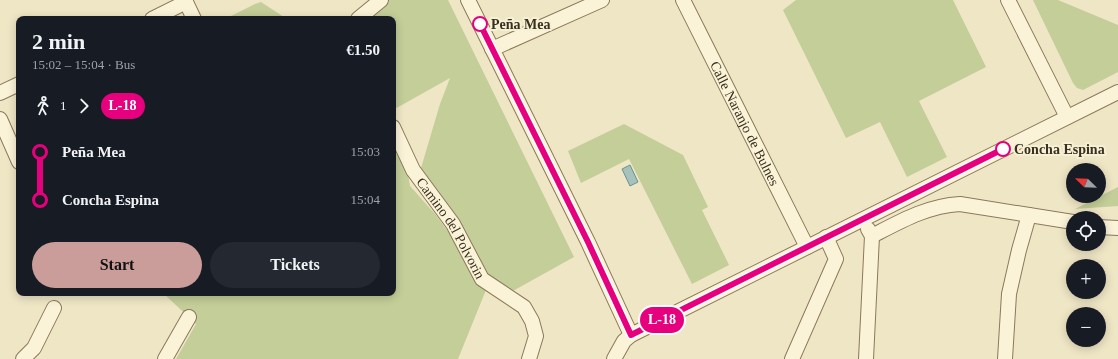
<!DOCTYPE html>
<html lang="en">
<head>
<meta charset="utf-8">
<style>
  :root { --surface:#171b24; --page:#242831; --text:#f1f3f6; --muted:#9ea1a6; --accent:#ca9c9a }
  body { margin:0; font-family:"Times New Roman",serif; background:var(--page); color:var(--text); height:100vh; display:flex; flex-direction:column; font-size:15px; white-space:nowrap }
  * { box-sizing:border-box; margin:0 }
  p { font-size:13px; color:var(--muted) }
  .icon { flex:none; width:22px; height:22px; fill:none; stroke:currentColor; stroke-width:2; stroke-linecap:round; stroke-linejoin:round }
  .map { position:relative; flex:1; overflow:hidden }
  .panel { position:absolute; left:16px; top:16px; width:380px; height:280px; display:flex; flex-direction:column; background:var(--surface); border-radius:8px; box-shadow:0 2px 10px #0003 }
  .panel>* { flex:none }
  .badge { padding:0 8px; border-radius:13px; font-size:14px; line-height:26px }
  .needle { width:26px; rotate:293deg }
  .controls { position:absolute; left:1066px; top:163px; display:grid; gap:8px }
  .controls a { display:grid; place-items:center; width:40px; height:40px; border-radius:50%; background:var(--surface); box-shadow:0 2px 10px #0003; font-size:20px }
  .map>.badge { position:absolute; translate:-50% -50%; box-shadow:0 0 0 2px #fff }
  .legs { display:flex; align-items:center; gap:6px; height:44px; padding:0 16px; font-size:13px }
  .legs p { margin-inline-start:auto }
  .summary { display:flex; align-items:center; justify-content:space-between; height:68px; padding:0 16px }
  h1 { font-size:22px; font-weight:700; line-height:30px }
  .button { display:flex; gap:8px; margin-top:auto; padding:8px 16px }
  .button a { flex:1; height:46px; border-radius:24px; background:var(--accent); color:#111; font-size:16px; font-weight:700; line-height:46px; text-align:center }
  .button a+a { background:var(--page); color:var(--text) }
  ul { padding:0 16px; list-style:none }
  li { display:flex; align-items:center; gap:14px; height:48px; font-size:15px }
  li i { display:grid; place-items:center; width:6px; height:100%; margin:0 5px; background:currentColor }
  li i::after { content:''; width:10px; height:10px; margin:-5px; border:3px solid; border-radius:50%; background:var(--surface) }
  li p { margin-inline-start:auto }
  li:first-child i { background:linear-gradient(#0000 50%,currentColor 0) }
  li:last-child i { background:linear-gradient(currentColor 50%,#0000 0) }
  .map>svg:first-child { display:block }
</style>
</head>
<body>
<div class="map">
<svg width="1118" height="359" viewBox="0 0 1118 359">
  <rect width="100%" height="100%" fill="#efe6c5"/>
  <!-- green -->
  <g fill="#c3ce98">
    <polygon points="372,0 448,0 574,257 511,292 483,271 444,202 421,168 440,104 450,78 393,110 393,19 350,19"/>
    <polygon points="796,0 953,0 986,67 919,101 947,157 907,177 880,122 846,138 783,10"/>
    <polygon points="1033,0 1058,0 1118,25 1118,72 1083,90 1077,88 1073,83"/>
    <polygon points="261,2 287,19 225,19 255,4"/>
    <polygon points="624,124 683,155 708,207 702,210 729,265 692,284 629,159 581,183 568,151"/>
    <polygon points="393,143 408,175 410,186 435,214 488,285 458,359 176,359 196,324 163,293 393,293"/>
    <polygon points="1118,187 1118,206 1075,209"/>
  </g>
  <!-- water -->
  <polygon fill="#a6c2bd" stroke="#6d918b" points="630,165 638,182 630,186 622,169"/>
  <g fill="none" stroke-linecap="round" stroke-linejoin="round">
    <!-- minor casing -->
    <g stroke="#8b785a" stroke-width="16">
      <g id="minor">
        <polyline points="185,0 194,19"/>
        <polyline points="468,0 588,242 631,335"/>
        <path id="s1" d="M683,0L807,247"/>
        <polyline points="1008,0 1067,117"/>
        <polyline points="152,19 186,2"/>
        <polyline points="358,19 381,0"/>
        <polyline points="492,49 602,0"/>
        <polyline points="0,93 19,84"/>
        <polyline points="0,119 19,162"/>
        <path id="s2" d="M393,127L413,170L453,224L482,279L524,307L532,321L536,336L529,359"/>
        <polyline points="1099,227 1118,228"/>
        <path d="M872,236C901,221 927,206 960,204L1073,222"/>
        <polyline points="23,359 34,348 54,308"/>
        <polyline points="165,359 189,317"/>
        <polyline points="614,359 624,341 631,335 1118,92"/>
        <polyline points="792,359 836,259 826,237"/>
        <polyline points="866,359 872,236 868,229"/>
        <polyline points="1005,359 1009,294 1019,250 1029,215"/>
      </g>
    </g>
    <!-- minor -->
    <use href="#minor" stroke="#faf3d8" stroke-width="14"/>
  </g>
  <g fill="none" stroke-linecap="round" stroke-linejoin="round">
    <!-- line-1 casing -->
    <g stroke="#fff" stroke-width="9">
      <polyline id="line-1" points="480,24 588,242 631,335 1003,149"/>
    </g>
    <!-- line-1 -->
    <use href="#line-1" stroke="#e6007e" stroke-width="6"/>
  </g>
  <!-- markers -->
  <g fill="#fff" stroke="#e6007e" stroke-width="2">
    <circle cx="480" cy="24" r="7"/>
    <circle cx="1003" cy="149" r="7"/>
  </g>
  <g text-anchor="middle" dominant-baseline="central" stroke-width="4" stroke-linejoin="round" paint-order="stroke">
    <!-- stop labels -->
    <g font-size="14" font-weight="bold" fill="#3a2e1e" stroke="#f6f0d4" text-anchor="start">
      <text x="491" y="24">Peña Mea</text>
      <text x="1014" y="149">Concha Espina</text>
    </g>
    <!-- street labels -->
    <g font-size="14" fill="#3a2e1e" stroke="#f6f0d4">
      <text stroke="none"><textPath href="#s1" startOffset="138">Calle Naranjo de Bulnes</textPath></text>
      <text stroke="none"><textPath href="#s2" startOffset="117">Camino del Polvorin</textPath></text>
    </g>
  </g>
</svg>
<div class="controls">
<a><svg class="needle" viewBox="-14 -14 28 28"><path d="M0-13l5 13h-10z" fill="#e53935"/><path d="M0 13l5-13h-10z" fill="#9ea1a6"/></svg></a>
<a><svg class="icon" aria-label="locate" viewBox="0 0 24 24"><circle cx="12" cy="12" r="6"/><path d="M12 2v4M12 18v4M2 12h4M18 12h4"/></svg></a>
<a>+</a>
<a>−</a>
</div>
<b class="badge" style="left:662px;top:320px;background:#e6007e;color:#fff">L-18</b>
<section class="panel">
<div class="summary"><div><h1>2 min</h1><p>15:02 – 15:04 · Bus</p></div><b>€1.50</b></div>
<div class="legs"><svg class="icon" aria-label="walk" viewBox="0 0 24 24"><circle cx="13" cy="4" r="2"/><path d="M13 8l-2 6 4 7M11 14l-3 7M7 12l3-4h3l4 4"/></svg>1<svg class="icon" aria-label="forward" viewBox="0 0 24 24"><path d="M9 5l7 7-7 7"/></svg><b class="badge" style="background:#e6007e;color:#fff">L-18</b></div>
<ul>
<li><i style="color:#e6007e"></i><b>Peña Mea</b><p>15:03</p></li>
<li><i style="color:#e6007e"></i><b>Concha Espina</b><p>15:04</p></li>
</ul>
<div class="button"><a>Start</a><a>Tickets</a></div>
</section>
</div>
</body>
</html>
